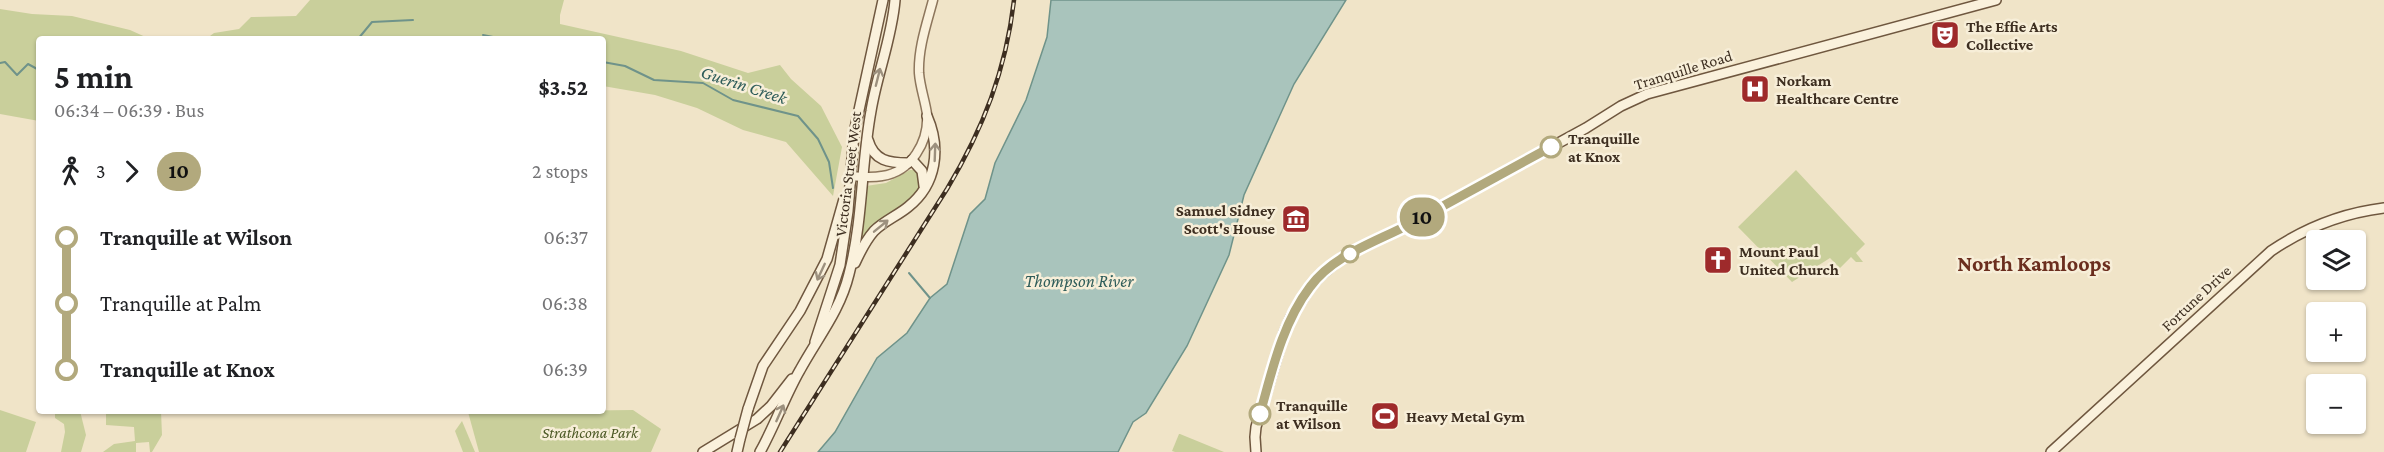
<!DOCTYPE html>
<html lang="en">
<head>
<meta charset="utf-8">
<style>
  :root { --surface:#fff; --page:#f6f6f6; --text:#202124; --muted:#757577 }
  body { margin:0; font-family:"Crimson Pro",serif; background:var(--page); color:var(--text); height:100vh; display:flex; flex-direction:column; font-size:22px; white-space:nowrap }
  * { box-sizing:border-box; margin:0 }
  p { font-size:20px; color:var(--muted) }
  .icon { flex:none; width:33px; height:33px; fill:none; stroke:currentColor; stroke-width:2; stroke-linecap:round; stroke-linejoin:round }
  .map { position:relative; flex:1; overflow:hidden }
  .side { position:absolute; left:36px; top:36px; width:570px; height:378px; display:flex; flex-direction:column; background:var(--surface); border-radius:6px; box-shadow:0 2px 4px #0004 }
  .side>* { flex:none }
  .badge { padding:0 12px; border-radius:20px; font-size:21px; line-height:39px }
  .buttons { position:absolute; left:2306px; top:230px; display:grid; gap:12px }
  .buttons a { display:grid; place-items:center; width:60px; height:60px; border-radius:6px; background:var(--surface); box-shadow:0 2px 4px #0004; font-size:30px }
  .map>.badge { position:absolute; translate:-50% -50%; box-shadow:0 0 0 3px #fff }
  .legs { display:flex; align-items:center; gap:9px; height:66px; padding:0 18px; font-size:20px }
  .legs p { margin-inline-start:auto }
  .head { display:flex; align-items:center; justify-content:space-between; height:102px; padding:0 18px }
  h1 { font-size:33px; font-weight:700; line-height:45px }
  ul { padding:0 18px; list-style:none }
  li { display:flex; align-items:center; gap:21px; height:66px; font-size:22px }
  li i { display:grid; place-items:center; width:9px; height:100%; margin:0 8px; background:currentColor }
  li i::after { content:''; width:15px; height:15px; margin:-8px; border:4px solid; border-radius:50%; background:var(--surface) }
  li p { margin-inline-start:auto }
  li:first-child i { background:linear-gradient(#0000 50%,currentColor 0) }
  li:last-child i { background:linear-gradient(currentColor 50%,#0000 0) }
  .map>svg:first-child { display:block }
</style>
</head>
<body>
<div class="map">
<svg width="2384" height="452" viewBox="0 0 2384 452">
  <rect width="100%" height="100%" fill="#f0e4c8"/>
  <!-- green -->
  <g fill="#c9cf9b">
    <polygon points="310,0 564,0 560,15 560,24 681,51 748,73 780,65 791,79 821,106 842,147 833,196 786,142 743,130 697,108 655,95 603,86 603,39 206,39 214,33 239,29 251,17 296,16"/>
    <polygon points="0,9 32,14 72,16 130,30 150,39 39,39 39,121 0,114"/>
    <polygon points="910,170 915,170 919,173 920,187 912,198 883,218 861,240 866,186 886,183"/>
    <polygon points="1796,170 1865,244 1856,253 1863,262 1856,262 1851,257 1840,268 1830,258 1792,282 1738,227"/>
    <polygon points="0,410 36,422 26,452 0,452"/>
    <polygon points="633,410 661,429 651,452 479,452 468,412"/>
    <polygon points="55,411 80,411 86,435 81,452 61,452 65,432 64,424 55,418"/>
    <polygon points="106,411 161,411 162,435 152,452 150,452 149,442 136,443 136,452 103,452 114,444 135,441 134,427 106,425"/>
    <polygon points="462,421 475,452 463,452 455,431"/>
    <polygon points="1179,434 1180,434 1224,452 1175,452 1172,451"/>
  </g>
  <!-- water -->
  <polygon fill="#a9c4bc" stroke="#6f938a" stroke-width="1.5" points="1051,0 1346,0 1294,84 1244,195 1229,255 1187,346 1146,413 1133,422 1118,452 818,452 835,432 877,358 907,333 930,298 947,284 970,214 985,199 995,163 1026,100 1047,37"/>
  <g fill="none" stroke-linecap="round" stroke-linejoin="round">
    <!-- stream -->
    <g stroke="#6f938a" stroke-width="2">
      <polyline points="483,35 503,39"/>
      <polyline points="358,39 372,22 413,20"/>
      <polyline points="603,62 625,66 654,80 703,83 733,100 798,116 818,139 829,162 833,188"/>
      <polyline points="0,63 5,62 17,75 28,64 39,70"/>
      <polyline points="909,273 930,298"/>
    </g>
    <!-- tertiary casing -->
    <g stroke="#8d765c" stroke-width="11">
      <path id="tertiary" d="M850,176C861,177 872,178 882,176C911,172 929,142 927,114C925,100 920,87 919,73C918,48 927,23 933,0"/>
    </g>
    <!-- secondary casing -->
    <g stroke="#6f573f" stroke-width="12">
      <g id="secondary">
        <path d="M868,140C874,161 889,163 908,163"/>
        <polyline points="912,160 922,171 924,186"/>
        <path d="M855,263C860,252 865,241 874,231C884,221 897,216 908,207C937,184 941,148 927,116"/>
        <polyline points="815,342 840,265 848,211 854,133 883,0"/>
        <polyline points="748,409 763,366 800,311 827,259 844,199"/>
        <polyline points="703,452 757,419 771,406 792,379"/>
        <polyline points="737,452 740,439"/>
        <path d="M760,452C775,425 785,396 800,370C818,337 840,311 849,274C863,221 861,165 871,111C877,74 892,38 895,0"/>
        <polyline points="1256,452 1255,437 1256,427 1284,333 1291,317 1311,286 1319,277 1344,256 1406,226 1586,128 1621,106 1647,94 1996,0"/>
        <path d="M2051,452L2271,251C2305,228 2343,213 2384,208"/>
      </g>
    </g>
    <!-- tertiary -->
    <use href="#tertiary" stroke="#faf1dc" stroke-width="8"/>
    <!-- secondary -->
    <use href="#secondary" stroke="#faf1dc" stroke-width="9"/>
    <!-- rail casing -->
    <g stroke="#3d2e20" stroke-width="4.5">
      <path id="rail" d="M780,452L947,189C983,129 1006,70 1014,0"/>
    </g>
    <!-- rail -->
    <use href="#rail" stroke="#f7eed8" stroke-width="2" stroke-dasharray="7" stroke-linecap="butt"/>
    <!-- secondary-bridge casing -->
    <g stroke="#6f573f" stroke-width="12" stroke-linecap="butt">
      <polyline id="secondary-bridge" points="740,439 748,409"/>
    </g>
    <!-- secondary-bridge -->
    <use href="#secondary-bridge" stroke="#faf1dc" stroke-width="9"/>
  </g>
  <!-- one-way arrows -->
  <defs><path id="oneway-shaft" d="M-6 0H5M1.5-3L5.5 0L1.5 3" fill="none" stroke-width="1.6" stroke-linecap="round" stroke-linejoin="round" transform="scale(1.5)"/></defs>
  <g stroke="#9c907e">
    <use href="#oneway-shaft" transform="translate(878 77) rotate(-76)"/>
    <use href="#oneway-shaft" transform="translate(935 152) rotate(-88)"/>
    <use href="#oneway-shaft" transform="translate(881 226) rotate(-39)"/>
    <use href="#oneway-shaft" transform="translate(821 272) rotate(115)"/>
    <use href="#oneway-shaft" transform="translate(780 413) rotate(-66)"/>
  </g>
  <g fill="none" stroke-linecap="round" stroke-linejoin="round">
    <!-- line-1 casing -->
    <g stroke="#fff" stroke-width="14">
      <path id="line-1" d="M1260,414C1272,371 1282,324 1310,287C1333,255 1376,242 1410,224C1457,198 1504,173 1551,147"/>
    </g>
    <!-- line-1 -->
    <use href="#line-1" stroke="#b2a97d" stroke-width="9"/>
  </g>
  <!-- icons -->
  <defs>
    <g id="theatre-square" transform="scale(1.5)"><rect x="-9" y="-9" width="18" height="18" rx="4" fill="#9e2a2b" stroke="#f7eed8"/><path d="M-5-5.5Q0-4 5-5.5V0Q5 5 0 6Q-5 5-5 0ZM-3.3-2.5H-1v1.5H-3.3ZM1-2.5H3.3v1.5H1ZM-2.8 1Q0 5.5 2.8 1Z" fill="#fff"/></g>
    <g id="hospital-square" transform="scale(1.5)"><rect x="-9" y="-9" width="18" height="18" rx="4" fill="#9e2a2b" stroke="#f7eed8"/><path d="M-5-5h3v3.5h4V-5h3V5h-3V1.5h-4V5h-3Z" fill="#fff"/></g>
    <g id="museum-square" transform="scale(1.5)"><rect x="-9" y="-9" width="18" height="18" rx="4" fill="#9e2a2b" stroke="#f7eed8"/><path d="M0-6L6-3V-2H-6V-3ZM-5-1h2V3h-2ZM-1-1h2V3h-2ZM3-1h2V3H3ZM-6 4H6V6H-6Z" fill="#fff"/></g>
    <g id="church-square" transform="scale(1.5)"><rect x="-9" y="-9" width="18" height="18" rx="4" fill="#9e2a2b" stroke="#f7eed8"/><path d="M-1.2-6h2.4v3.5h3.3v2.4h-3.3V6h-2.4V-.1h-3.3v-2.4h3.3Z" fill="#fff"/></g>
    <g id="stadium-square" transform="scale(1.5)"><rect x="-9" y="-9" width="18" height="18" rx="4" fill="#9e2a2b" stroke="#f7eed8"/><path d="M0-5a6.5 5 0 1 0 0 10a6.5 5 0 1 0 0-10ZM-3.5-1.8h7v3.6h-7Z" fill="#fff"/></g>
  </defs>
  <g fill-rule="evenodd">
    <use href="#theatre-square" x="1945" y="35"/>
    <use href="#hospital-square" x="1755" y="89"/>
    <use href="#museum-square" x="1296" y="219"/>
    <use href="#church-square" x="1718" y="260"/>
    <use href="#stadium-square" x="1385" y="416"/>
  </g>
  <!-- markers -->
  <g fill="#fff" stroke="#b2a97d" stroke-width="3">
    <circle cx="1551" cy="147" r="10"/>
    <circle cx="1350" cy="254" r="8"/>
    <circle cx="1260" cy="414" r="10"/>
  </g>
  <g text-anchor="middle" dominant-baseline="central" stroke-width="5" stroke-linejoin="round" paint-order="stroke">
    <!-- poi labels -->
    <g font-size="16" font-weight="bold" fill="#3d2e20" stroke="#f7eed8" text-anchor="start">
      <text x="1966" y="26">The Effie Arts<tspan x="1966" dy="18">Collective</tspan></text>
      <text x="1776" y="80">Norkam<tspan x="1776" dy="18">Healthcare Centre</tspan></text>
      <text x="1275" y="210" text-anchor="end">Samuel Sidney<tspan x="1275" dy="18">Scott's House</tspan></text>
      <text x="1739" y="251">Mount Paul<tspan x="1739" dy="18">United Church</tspan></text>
      <text x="1406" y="416">Heavy Metal Gym</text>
    </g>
    <!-- street labels -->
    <g font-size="16" fill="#3d2e20" stroke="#f7eed8">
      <text transform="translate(1683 70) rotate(-17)">Tranquille Road</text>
      <text transform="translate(848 174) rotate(-83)">Victoria Street West</text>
      <text transform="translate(2196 298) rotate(-43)">Fortune Drive</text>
    </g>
    <!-- stop labels -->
    <g font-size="16" font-weight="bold" fill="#3d2e20" stroke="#f7eed8" text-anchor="start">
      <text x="1568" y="138">Tranquille<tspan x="1568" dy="18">at Knox</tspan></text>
      <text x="1276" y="405">Tranquille<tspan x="1276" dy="18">at Wilson</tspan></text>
    </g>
    <!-- park labels -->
    <g font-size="16" font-style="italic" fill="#4d5a26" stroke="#f7eed8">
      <text x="590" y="432">Strathcona Park</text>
    </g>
    <!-- water labels -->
    <g font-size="18" font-style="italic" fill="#2f5d5a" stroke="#f7eed8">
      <text transform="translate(744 85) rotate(18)">Guerin Creek</text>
      <text x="1079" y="281">Thompson River</text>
    </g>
    <!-- district labels -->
    <g font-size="22" font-weight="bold" fill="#6b2e1e" stroke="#f7eed8">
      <text x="2034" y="263">North Kamloops</text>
    </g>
  </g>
</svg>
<div class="buttons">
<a><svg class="icon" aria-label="layers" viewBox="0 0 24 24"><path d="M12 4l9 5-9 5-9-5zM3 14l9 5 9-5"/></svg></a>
<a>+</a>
<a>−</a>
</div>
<b class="badge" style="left:1422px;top:217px;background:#b2a97d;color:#111">10</b>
<section class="side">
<div class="head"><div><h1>5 min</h1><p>06:34 – 06:39 · Bus</p></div><b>$3.52</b></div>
<div class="legs"><svg class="icon" aria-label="walk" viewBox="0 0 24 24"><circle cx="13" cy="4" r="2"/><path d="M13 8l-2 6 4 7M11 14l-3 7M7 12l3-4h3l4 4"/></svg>3<svg class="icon" aria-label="forward" viewBox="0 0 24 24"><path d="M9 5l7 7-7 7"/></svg><b class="badge" style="background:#b2a97d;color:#111">10</b><p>2 stops</p></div>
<ul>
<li><i style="color:#b2a97d"></i><b>Tranquille at Wilson</b><p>06:37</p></li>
<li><i style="color:#b2a97d"></i><span>Tranquille at Palm</span><p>06:38</p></li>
<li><i style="color:#b2a97d"></i><b>Tranquille at Knox</b><p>06:39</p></li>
</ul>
</section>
</div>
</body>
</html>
